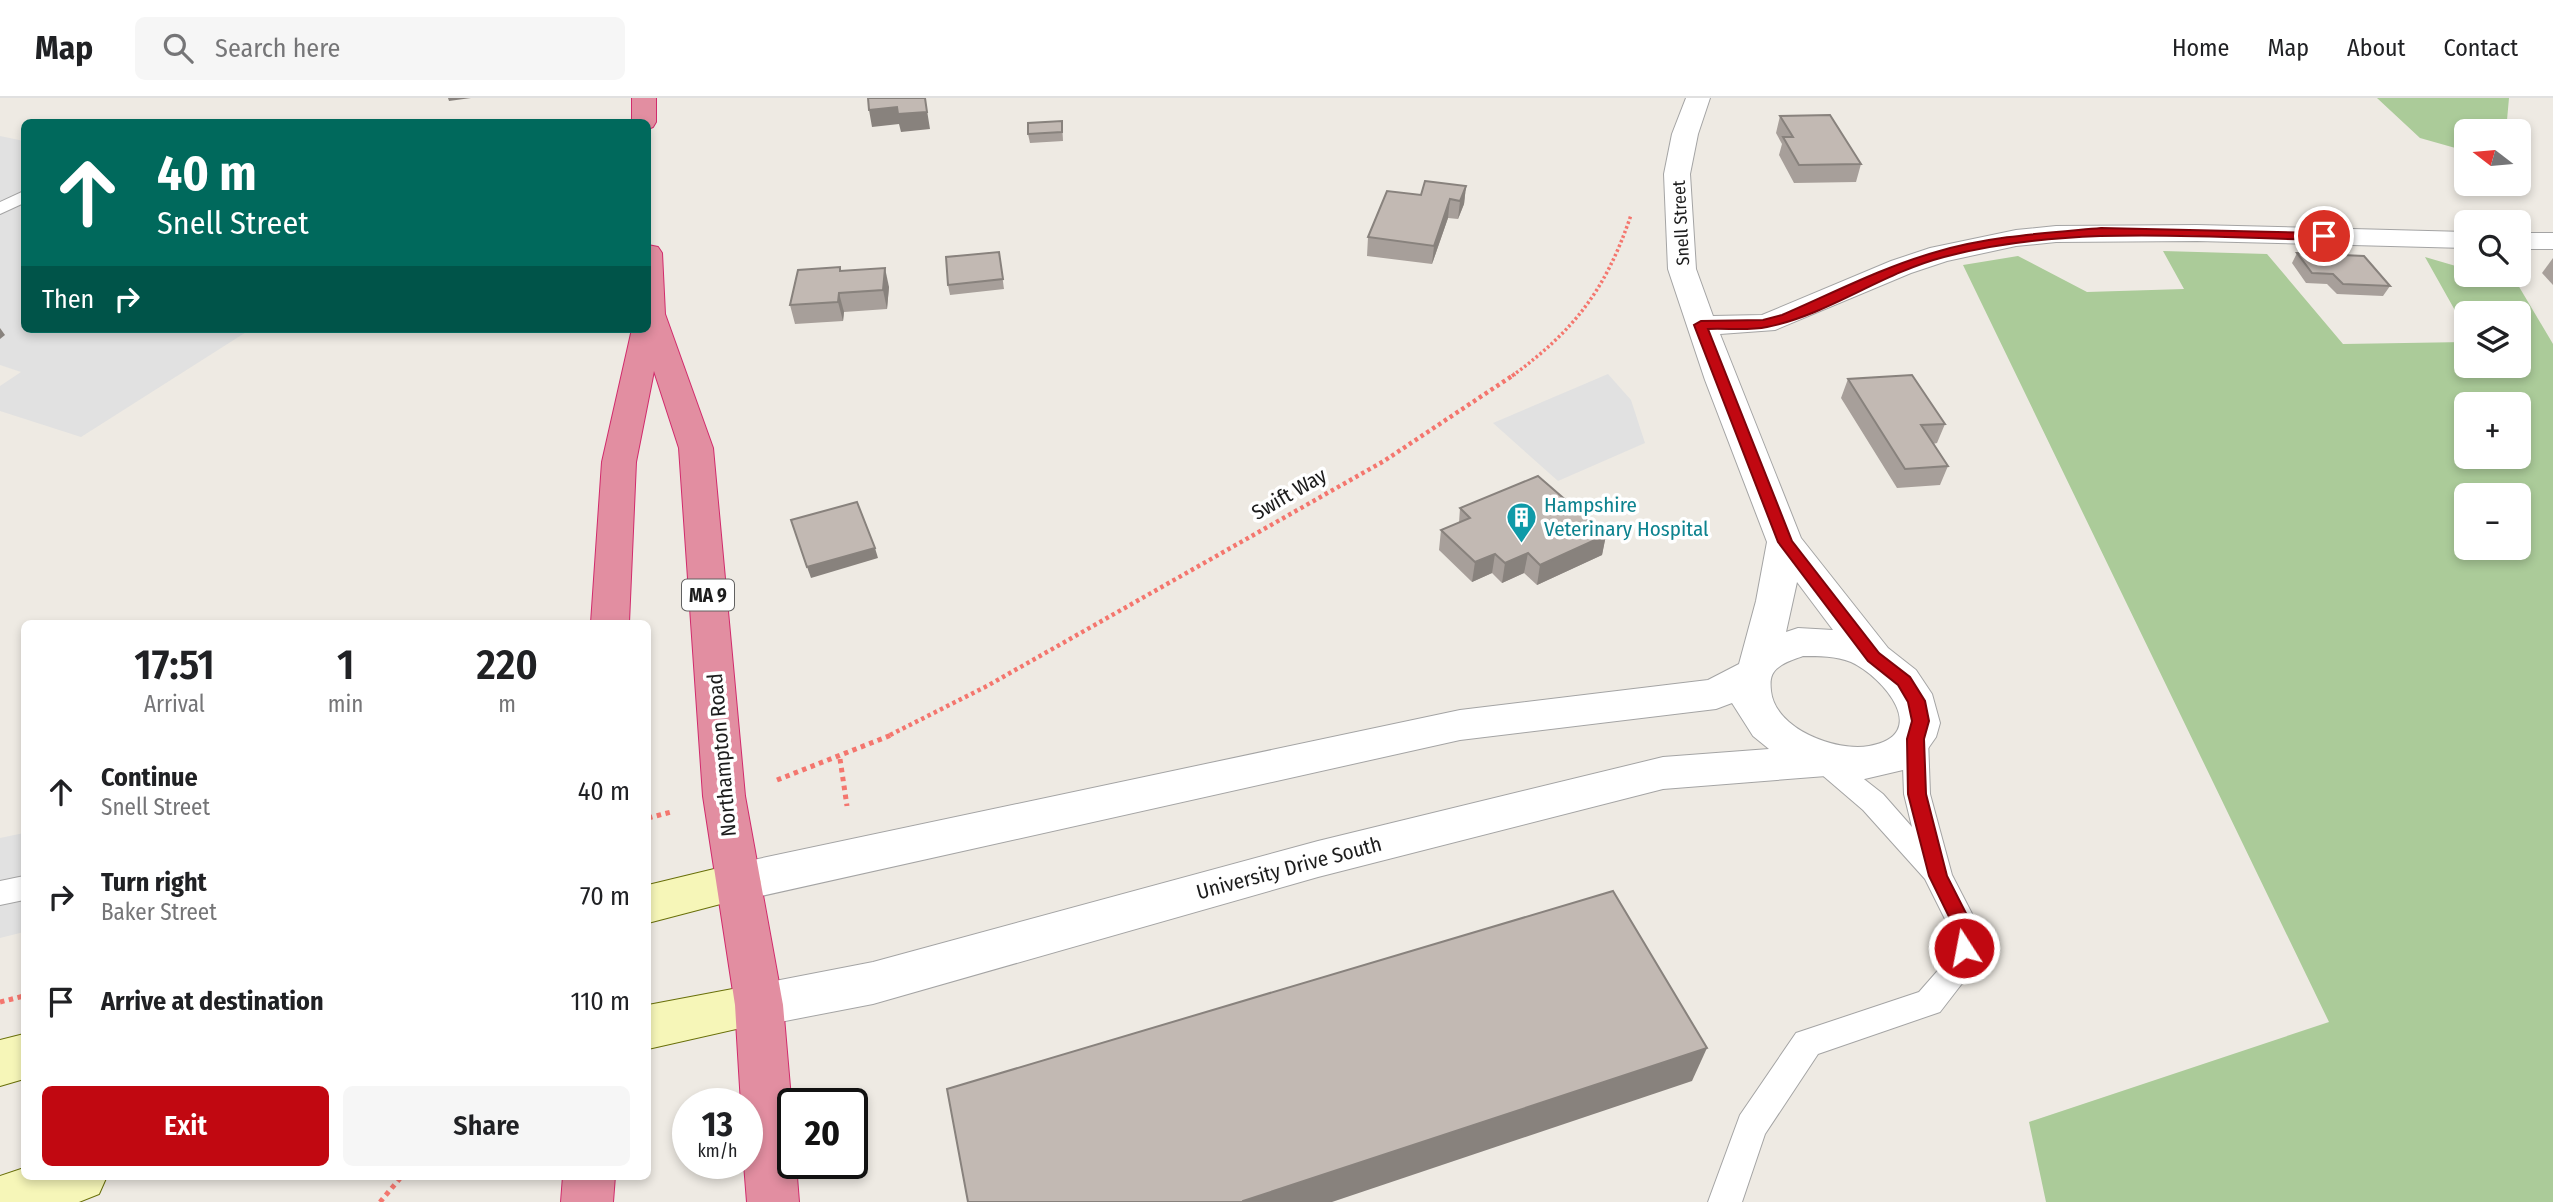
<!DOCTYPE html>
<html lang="en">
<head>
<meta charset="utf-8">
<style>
  :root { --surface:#fff; --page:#f6f6f6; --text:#202124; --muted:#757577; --line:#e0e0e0; --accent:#c10811 }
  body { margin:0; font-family:"Fira Sans Condensed",sans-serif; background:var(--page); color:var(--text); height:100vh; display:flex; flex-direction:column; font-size:26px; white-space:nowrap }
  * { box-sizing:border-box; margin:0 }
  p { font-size:23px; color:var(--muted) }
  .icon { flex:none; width:38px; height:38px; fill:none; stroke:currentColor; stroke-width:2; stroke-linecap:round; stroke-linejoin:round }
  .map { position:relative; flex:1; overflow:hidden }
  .drawer { position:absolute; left:21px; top:522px; width:630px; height:560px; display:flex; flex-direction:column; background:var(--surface); border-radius:10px; box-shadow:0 4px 10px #0003 }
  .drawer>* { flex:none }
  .guide { position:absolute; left:21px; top:21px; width:630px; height:214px; border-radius:10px; box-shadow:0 4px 10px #0003; background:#00695c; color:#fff; overflow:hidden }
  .needle { width:46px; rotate:286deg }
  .fabs { position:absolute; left:2454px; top:21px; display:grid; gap:14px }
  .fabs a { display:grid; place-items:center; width:77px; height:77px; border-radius:10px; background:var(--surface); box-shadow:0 4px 10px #0003; font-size:35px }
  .speed { position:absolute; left:672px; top:990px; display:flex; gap:14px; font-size:35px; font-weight:700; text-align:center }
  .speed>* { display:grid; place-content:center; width:91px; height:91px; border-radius:50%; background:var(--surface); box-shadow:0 4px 10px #0003; line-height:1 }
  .speed small { font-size:18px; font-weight:400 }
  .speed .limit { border:4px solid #111; border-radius:10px; background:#fff; color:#111 }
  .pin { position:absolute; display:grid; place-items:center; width:60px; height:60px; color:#fff; margin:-30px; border:4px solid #fff; border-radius:50%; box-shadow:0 2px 7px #0007 }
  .me { position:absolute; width:77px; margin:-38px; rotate:349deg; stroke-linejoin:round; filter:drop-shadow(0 0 5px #0008) }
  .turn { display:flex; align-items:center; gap:24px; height:147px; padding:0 21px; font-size:32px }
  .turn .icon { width:91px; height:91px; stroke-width:2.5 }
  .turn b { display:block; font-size:49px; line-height:60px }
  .then { display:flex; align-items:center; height:66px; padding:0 21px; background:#0003; gap:14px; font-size:26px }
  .eta { display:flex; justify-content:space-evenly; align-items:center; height:119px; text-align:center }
  .eta b { font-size:42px; font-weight:600; line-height:49px }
  .primary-button { display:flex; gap:14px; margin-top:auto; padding:14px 21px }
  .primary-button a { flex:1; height:80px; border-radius:10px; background:var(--accent); color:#fff; font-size:28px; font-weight:600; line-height:80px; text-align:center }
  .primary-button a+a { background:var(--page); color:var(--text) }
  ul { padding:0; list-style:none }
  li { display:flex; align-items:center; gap:21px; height:105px; padding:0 21px }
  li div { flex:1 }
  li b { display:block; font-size:26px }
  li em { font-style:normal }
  header { display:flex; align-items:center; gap:42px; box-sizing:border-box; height:98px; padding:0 35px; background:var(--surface); border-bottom:2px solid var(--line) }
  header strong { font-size:33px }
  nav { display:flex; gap:38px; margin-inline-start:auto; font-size:24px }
  .search { width:490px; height:63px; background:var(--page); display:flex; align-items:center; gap:18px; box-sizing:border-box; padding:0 24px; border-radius:10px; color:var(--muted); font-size:26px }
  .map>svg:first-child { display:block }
  .forest { fill:#abcb99; fill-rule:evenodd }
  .parking { fill:#e1e1e1 }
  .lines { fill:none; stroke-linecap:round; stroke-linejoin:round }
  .lane-casing { stroke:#a4a4a4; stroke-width:2 }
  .street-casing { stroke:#a4a4a4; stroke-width:2 }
  .secondary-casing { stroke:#686f09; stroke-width:2 }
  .highway-casing { stroke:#d12b6c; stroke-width:2 }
  .path-far2 { stroke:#f4766e; stroke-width:3.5; stroke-dasharray:2.5 2.5; stroke-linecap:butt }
  .path-far1 { stroke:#f4766e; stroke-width:4.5; stroke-dasharray:3.5 3.5; stroke-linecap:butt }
  .path { stroke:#f4766e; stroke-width:5; stroke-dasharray:4.5 4.5; stroke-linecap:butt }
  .lane { fill:#fff; fill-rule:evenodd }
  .street { fill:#fff; fill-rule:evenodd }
  .secondary { fill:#f6f6b8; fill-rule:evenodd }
  .highway { fill:#e28ea1; fill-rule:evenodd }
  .wall { fill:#a79f9a }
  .shaded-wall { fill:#88827d }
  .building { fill:#c2b9b3; stroke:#88827d; stroke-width:2 }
  .route { fill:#c10811; stroke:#7d050b; stroke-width:2 }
  .labels { text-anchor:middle; stroke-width:7; stroke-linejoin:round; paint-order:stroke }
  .far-street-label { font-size:18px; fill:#1d1d1d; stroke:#fff }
  .shield { fill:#fff; stroke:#616161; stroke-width:2 }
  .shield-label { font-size:19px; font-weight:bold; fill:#1d1d1d }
  .street-label { font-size:21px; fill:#1d1d1d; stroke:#fff }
  .culture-label { font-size:21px; fill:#0d838f; stroke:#fff; text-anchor:start }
</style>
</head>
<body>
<header>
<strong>Map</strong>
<div class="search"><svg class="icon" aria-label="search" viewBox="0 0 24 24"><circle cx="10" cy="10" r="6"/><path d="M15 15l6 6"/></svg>Search here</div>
<nav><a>Home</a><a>Map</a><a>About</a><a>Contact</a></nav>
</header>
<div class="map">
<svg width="2553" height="1104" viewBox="0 0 2553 1104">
  <rect width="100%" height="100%" fill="#eeeae3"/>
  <g class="forest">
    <polygon points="2377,0 2509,0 2506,33 2466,33 2466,53 2420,40"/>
    <path d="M2163,153L2267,156L2343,246L2466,244V268H2518V215H2466V232L2425,159L2466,171V177H2484L2518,187L2553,246V1104H2046L2029,1024L2329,924L1963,167L2018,158L2087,194L2184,191ZM2466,306H2518V359H2466ZM2466,397H2518V450H2466Z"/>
  </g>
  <g class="parking">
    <polygon points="0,38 24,43 24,231 251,231 81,339 0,313 0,288 21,274 0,267"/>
    <polygon points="1608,276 1631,302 1645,345 1558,383 1493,325"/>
    <polygon points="24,735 24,834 0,840 0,740"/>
  </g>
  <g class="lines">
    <defs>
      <g id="lane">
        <polygon points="24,93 24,105 0,116 0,104"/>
        <polygon points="1915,631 1924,634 1928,641 1930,696 1952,777 1981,833 1977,866 1940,914 1818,956 1765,1036 1742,1104 1708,1104 1740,1017 1796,935 1919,894 1948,861 1951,833 1925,781 1863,712 1814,670 1810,663 1814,656 1823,653 1832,656 1883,696 1912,729 1904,696 1902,641 1906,634"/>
        <polygon points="24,778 24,802 0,807 0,783"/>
      </g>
      <g id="street">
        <path d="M1686,0H1710L1698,36L1690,76L1696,171L1713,218L1762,217L1891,163L1930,150L2016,132L2056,128L2197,127L2466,134V150L2197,143L2056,144L2016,148L1947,163L1911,175L1775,232L1720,236L1801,440L1888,550L1916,572L1932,596L1940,625L1936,639L1920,662L1903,672L1856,683L1826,678L1663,691L1318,779L873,906L759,928L742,922L735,907L742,892L759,886L873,864L1318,743L1663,659L1769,651L1753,638L1732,605L1716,611L1460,642L739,803L723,797L717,784L723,771L739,765L1460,612L1708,582L1739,566L1756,503L1767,444L1705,282L1668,171L1664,76L1672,36ZM1797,484L1833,532L1798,530L1786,534ZM1803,558C1819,558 1836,558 1851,564C1884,579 1932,637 1869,648C1836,654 1775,631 1771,593C1770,584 1770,575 1779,569C1785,564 1795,561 1803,558Z"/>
        <rect x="2518" y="135" width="35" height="16"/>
      </g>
      <g id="secondary">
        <polygon points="739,765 755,771 761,784 755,797 648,825 648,787"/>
        <polygon points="759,886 776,892 783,907 776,922 648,951 648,907"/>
        <polygon points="24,936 24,981 0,988 0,942"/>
        <polygon points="24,1070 24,1078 107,1078 99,1096 79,1104 0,1104 0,1078"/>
      </g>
      <g id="highway">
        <polygon points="632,0 656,0 656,24 653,29 648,31 648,24 632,24"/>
        <polygon points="648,147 658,149 662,155 665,216 713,350 745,698 783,907 793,1024 793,1066 796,1066 799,1104 747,1104 744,1066 747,1066 747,1006 741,1006 735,907 703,698 679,350 654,273 636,364 629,525 591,525 602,364 632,231 648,231"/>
        <polygon points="563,1078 615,1078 613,1104 561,1104"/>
      </g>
    </defs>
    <use href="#lane" class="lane-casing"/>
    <use href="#street" class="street-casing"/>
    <use href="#secondary" class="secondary-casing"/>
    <use href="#highway" class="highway-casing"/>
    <path class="path-far2" d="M1512,278C1575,232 1606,191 1631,117"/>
    <polyline class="path-far1" points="890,637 987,588 1384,363 1515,276"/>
    <g class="path">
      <polyline points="840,661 847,708"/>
      <polyline points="777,682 894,636"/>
      <polyline points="648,720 671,714"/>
      <polyline points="0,904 24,898"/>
      <polyline points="380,1104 402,1078"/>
    </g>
    <use href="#lane" class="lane"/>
    <use href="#street" class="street"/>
    <use href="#secondary" class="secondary"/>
    <use href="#highway" class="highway"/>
  </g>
  <g class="wall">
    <polygon points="1780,18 1861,66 1856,84 1794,85 1779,57 1782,46 1776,35"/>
    <polygon points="1062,23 1063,43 1030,45 1028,36"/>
    <polygon points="1466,88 1464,106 1458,121 1448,120 1432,166 1367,158 1368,139 1421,97"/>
    <polygon points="999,154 1004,191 950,197 948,187"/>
    <polygon points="2297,155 2390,188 2383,198 2337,196 2327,186 2306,185 2292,165"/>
    <polygon points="2553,160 2553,187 2542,175"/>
    <polygon points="840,169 841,173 889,189 887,211 844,214 843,223 795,226 790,207"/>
    <polygon points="1848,281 1945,326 1937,345 1933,346 1948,368 1940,387 1897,390 1841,300"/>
    <polygon points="1460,410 1606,437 1602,457 1537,487 1524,475 1502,485 1492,475 1472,484 1439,452 1441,432 1459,425"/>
  </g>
  <g class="shaded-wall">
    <polygon points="448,0 471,0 449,3"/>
    <polygon points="925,0 930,31 901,34 899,26 872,29 869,12 897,9"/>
    <polygon points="1466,88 1464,106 1458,121 1460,103"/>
    <polygon points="1450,101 1448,120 1432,166 1434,148"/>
    <polygon points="885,170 889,189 887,211 883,192"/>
    <polygon points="839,195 844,214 843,223 838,204"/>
    <polygon points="0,230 5,237 0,241"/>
    <polygon points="1606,437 1602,457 1537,487 1540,467"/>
    <polygon points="875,450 878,460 811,480 807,469"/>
    <polygon points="1528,455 1524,475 1502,485 1505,465"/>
    <polygon points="1495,456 1492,475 1472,484 1475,464"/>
    <polygon points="1707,950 1692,983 1332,1104 1243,1104 1243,1103"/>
  </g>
  <g class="building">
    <polygon points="868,0 925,0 927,14 898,16 897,9 869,12"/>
    <polygon points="1830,17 1861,66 1799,67 1783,39 1793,39 1780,18"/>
    <polygon points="1062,23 1062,34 1028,36 1028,25"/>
    <polygon points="1425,83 1466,88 1460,103 1450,101 1434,148 1368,139 1387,93 1421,97"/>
    <polygon points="999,154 1003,181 948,187 946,159"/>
    <polygon points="2297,155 2364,158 2390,188 2343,186 2333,176 2312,175"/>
    <polygon points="840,169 840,173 885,170 883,192 839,195 838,204 790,207 798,172"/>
    <polygon points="1912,277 1945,326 1921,327 1948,368 1905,371 1848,281"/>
    <polygon points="1538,378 1606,437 1540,467 1528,455 1505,465 1495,456 1475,464 1441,432 1470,420 1460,410"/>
    <polygon points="857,404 875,450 807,469 791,422"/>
    <polygon points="1613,793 1707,950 1243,1103 1243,1104 968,1104 947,991"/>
  </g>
  <path class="route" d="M2101,130L2324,135L2329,138L2324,142C2197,139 2067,127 1944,159C1882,175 1828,217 1767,229C1748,233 1727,230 1708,231L1792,443L1879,555L1910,579L1925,603L1929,623L1924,641L1926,696L1947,778L1975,833L1971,856H1957L1954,850L1956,833L1929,778L1908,696L1907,641L1912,623L1908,604L1898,587L1868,563L1778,444L1694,227L1701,223L1763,222L1782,217C1833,195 1883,169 1936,154C1990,138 2046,135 2101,130Z"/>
  <defs>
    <symbol id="building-pin" viewBox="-11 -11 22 30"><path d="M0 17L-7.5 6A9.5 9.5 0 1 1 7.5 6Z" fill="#0f9aa8" stroke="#fff"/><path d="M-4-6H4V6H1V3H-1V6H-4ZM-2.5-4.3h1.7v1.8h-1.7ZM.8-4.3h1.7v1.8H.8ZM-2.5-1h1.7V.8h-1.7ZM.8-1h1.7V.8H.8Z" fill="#fff"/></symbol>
  </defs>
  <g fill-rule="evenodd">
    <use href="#building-pin" x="1504" y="402" width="35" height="47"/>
  </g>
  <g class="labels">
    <g class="far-street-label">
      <text transform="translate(1681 125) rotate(-93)" y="6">Snell Street</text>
    </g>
    <rect class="shield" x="682" y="481.5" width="52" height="31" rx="5"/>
    <g class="shield-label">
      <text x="708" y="504">MA 9</text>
    </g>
    <g class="street-label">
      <text transform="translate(1289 396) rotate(-30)" y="7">Swift Way</text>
      <text transform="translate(722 657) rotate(-95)" y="7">Northampton Road</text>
      <text transform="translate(1289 770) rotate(-15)" y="7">University Drive South</text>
    </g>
    <g class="culture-label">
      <text x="1544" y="414">Hampshire<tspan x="1544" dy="24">Veterinary Hospital</tspan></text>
    </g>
  </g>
</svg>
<div class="fabs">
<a><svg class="needle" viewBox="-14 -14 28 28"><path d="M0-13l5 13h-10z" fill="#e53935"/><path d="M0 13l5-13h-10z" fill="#757577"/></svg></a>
<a><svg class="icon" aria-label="search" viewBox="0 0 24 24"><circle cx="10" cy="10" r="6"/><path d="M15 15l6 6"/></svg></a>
<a><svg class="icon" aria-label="layers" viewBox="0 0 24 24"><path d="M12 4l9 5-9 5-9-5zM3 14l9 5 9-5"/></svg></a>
<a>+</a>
<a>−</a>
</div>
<div class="speed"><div>13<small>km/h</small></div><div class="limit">20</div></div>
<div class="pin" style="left:2324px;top:138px;background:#d93025"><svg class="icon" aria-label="arrive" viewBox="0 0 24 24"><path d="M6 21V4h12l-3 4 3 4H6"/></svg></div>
<svg class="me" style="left:1964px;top:850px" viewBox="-20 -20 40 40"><circle r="17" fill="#c10811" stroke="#fff" stroke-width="3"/><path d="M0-11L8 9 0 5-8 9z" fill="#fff"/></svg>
<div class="guide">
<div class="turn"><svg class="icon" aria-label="ahead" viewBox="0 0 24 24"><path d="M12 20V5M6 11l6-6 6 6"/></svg><div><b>40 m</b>Snell Street</div></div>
<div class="then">Then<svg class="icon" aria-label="right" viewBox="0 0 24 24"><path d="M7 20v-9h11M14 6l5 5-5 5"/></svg></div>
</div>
<section class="drawer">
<div class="eta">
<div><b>17:51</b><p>Arrival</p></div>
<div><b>1</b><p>min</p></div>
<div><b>220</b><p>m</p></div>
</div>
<ul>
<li><svg class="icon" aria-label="ahead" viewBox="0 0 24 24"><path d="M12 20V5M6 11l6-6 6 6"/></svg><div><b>Continue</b><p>Snell Street</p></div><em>40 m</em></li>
<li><svg class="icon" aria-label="right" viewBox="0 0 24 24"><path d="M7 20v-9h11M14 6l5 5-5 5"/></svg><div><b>Turn right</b><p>Baker Street</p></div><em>70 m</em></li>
<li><svg class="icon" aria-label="arrive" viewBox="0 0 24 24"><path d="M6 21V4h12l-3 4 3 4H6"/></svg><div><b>Arrive at destination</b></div><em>110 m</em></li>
</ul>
<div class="primary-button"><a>Exit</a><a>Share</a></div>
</section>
</div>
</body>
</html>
